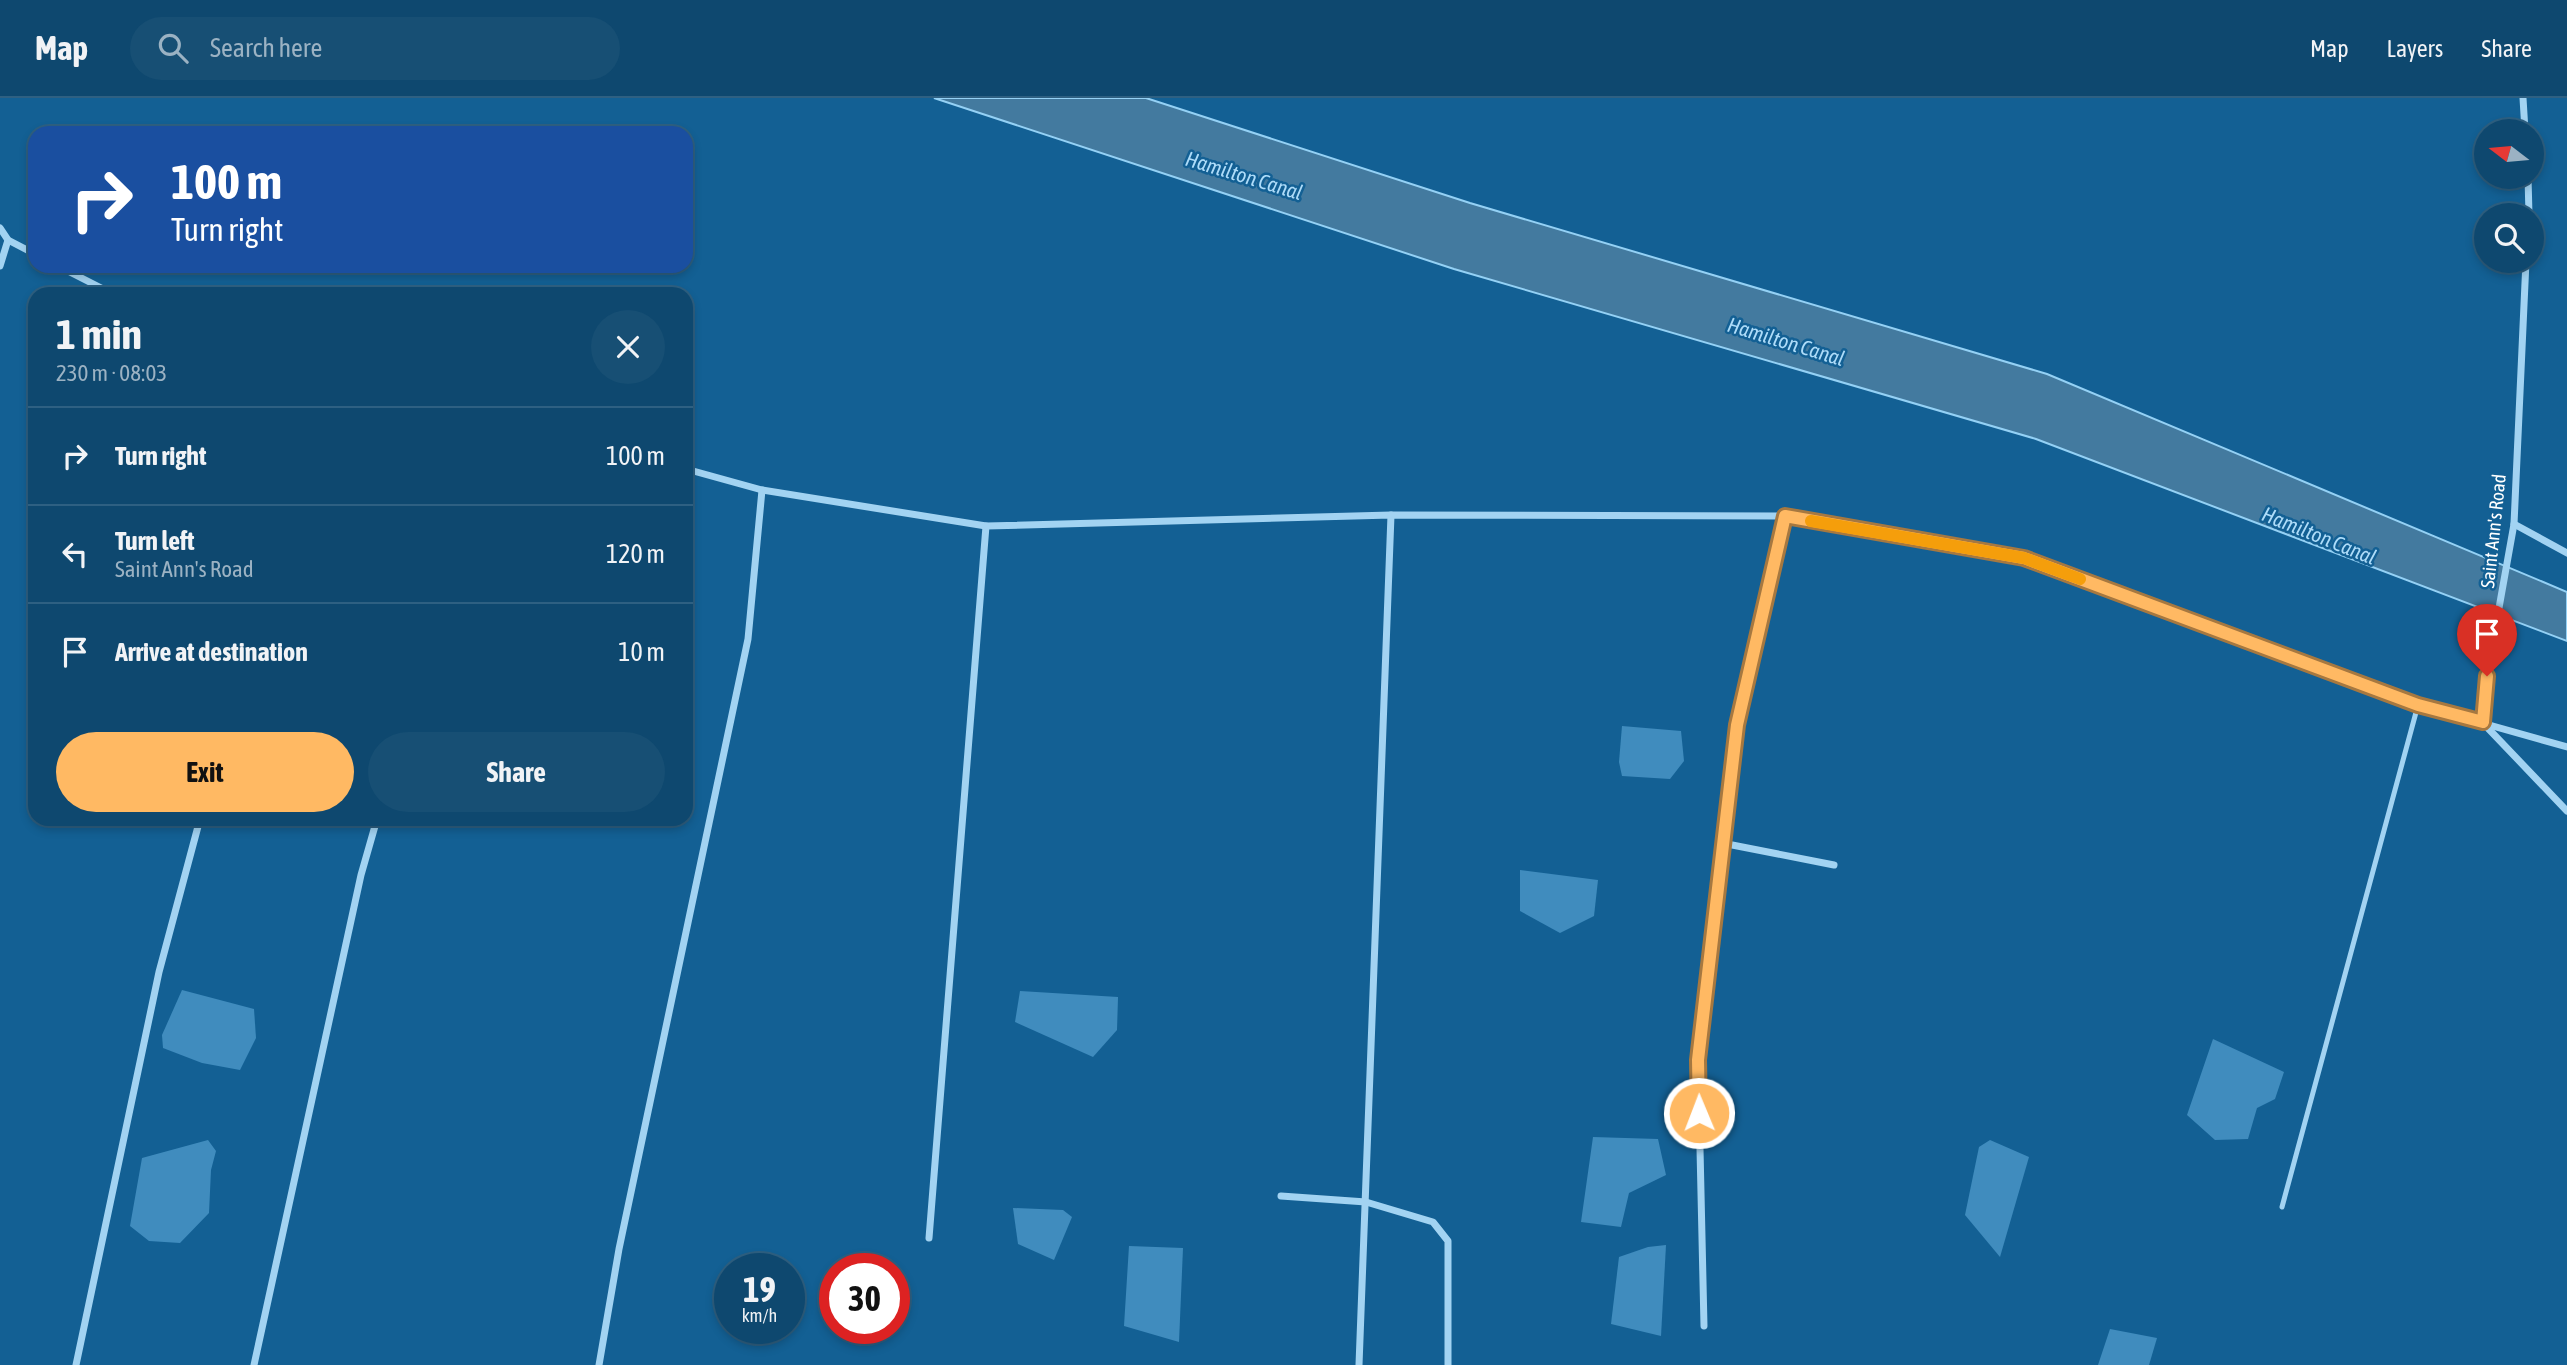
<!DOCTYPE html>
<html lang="en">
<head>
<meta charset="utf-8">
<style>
  :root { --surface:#0e486f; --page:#174f74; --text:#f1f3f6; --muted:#9bb2c3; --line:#2e6082; --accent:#ffb963 }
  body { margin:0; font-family:"Asap Condensed",sans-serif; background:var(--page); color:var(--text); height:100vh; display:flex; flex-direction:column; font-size:26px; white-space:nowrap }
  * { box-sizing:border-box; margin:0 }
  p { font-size:23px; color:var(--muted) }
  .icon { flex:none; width:38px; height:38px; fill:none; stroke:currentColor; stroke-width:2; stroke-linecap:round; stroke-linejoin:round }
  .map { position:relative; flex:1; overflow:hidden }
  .details { position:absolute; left:28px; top:189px; width:665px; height:539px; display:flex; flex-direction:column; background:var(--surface); border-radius:21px; box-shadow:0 4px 10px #0003,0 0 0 2px var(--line) }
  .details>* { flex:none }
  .hud { position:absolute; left:28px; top:28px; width:665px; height:147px; border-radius:21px; box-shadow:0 4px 10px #0003,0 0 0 2px var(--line); background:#1a4fa0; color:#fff; overflow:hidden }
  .needle { width:46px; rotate:286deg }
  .controls { position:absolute; left:2474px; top:21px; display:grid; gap:14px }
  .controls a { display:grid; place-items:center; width:70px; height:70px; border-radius:50%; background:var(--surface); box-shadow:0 4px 10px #0003,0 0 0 2px var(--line); font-size:35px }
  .speed { position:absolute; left:714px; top:1155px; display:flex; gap:14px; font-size:35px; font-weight:700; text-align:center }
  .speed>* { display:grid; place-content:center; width:91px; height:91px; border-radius:50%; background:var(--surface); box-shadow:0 4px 10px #0003,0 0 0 2px var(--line); line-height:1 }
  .speed small { font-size:18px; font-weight:400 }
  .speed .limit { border:10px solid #d22; background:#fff; color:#111 }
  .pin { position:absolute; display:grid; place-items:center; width:60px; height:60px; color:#fff; margin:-72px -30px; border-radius:50% 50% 50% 0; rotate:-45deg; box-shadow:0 0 7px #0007 }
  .pin .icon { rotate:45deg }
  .me { position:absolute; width:77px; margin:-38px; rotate:359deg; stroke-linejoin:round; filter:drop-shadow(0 0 5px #0008) }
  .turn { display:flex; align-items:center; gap:24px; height:147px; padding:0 28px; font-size:32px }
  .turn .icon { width:91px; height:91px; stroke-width:2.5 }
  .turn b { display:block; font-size:49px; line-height:60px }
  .round { display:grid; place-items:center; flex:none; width:74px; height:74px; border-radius:37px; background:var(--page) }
  .headline { display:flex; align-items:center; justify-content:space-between; height:119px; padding:0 28px }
  h1 { font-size:42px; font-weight:700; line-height:52px }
  .primary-button { display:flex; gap:14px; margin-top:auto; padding:14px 28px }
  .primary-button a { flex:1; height:80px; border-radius:42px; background:var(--accent); color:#111; font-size:28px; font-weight:700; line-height:80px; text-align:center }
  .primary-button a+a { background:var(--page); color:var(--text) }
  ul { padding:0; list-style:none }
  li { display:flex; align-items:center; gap:21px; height:98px; padding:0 28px; border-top:2px solid var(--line) }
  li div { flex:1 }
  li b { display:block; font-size:26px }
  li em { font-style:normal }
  header { display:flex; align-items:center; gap:42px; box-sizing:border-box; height:98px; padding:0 35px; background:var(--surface); border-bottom:2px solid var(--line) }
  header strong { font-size:33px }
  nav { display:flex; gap:38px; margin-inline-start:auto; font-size:24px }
  .search { width:490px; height:63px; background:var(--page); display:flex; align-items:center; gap:18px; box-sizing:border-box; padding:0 24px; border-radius:38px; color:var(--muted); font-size:26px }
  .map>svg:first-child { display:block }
  .water { fill:#437a9f; stroke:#94d1f5; stroke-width:2 }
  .building { fill:#408cbe }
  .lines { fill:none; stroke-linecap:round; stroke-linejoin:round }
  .lane { stroke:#a2d3f2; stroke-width:5 }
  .street { stroke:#a2d3f2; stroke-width:7 }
  .route-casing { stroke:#a67840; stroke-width:18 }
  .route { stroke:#ffb963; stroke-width:12 }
  .slow { stroke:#f59e0b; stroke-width:12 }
  .labels { text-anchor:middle; stroke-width:5; stroke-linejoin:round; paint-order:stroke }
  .street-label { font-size:19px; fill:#fff; stroke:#136094 }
  .water-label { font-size:21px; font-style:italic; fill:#aedcf9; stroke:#136094 }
</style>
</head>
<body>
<header>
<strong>Map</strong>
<div class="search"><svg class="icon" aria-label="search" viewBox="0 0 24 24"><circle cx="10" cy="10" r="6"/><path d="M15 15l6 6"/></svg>Search here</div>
<nav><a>Map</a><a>Layers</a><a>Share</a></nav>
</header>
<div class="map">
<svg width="2567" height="1267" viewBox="0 0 2567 1267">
  <rect width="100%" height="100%" fill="#136094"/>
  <polygon class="water" points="934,0 1146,0 1470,105 2047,276 2567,494 2567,543 2036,341 1454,171"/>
  <g class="building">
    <polygon points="1622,628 1681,633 1684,663 1670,681 1622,678 1619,664"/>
    <polygon points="1520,772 1598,782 1594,818 1560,835 1520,813"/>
    <polygon points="182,892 254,911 256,940 240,972 202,965 163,950 162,937"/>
    <polygon points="1020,893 1118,899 1117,932 1093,959 1015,924"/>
    <polygon points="2213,941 2284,974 2275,1001 2257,1010 2248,1041 2215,1042 2187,1017"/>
    <polygon points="1593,1039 1658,1041 1666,1077 1629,1095 1621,1129 1581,1124"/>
    <polygon points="208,1042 216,1053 211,1072 209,1115 180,1145 149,1143 130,1128 142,1060"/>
    <polygon points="1990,1042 2029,1059 2000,1159 1965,1117 1979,1049"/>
    <polygon points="1013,1110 1063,1112 1072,1119 1054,1162 1018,1146"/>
    <polygon points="1666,1147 1661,1238 1611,1226 1619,1159 1648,1149"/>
    <polygon points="1129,1148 1183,1150 1179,1244 1124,1228"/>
    <polygon points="2110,1231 2157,1240 2149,1267 2098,1267"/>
  </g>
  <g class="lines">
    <polyline class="lane" points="2282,1109 2418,607"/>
    <g class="street">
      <polyline points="2523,0 2525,33"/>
      <polyline points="2528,79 2529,117"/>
      <polyline points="0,130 8,142 35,156"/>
      <polyline points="2526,163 2514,426 2487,577 2482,624 2567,713"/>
      <polyline points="0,168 8,142"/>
      <polyline points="58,168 113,196"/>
      <polyline points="686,371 762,392 986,428 1391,417 1785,418 2024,460 2418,607 2567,649"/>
      <polyline points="2514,426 2567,455"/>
      <polyline points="1722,745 1834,767"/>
      <polyline points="1281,1098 1366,1104 1433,1124 1448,1143 1448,1267"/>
      <polyline points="929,1140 986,428"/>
      <polyline points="1704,1228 1698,962 1736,627 1785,418"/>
      <polyline points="76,1267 159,874 200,721"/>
      <polyline points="254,1267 361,777 377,721"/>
      <polyline points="599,1267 619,1151 748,541 762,392"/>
      <polyline points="1359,1267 1391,417"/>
    </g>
  </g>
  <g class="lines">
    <defs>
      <polyline id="route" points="1699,1015 1698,962 1737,627 1785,418 2024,460 2418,607 2483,624 2487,578"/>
    </defs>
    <use href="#route" class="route-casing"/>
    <use href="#route" class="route"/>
    <polyline class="slow" points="1811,423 2024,460 2080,481"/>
  </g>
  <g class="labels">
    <g class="street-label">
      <text transform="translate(2493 433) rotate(-84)" y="7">Saint Ann's Road</text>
    </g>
    <g class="water-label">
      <text transform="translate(1244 78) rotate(17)" y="7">Hamilton Canal</text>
      <text transform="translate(1786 244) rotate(17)" y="7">Hamilton Canal</text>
      <text transform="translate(2319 438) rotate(22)" y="7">Hamilton Canal</text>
    </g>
  </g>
</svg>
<div class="controls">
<a><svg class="needle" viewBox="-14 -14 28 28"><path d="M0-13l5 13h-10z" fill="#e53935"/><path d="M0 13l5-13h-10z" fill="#9bb2c3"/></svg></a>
<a><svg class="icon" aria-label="search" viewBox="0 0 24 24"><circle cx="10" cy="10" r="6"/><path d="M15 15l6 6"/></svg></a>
</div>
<div class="speed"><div>19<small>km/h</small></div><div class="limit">30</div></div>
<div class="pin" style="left:2487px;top:578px;background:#d93025"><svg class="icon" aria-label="arrive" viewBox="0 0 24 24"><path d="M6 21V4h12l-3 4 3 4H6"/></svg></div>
<svg class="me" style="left:1699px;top:1015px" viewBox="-20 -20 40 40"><circle r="17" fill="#ffb963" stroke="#fff" stroke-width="3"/><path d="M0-11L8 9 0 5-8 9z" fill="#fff"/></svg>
<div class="hud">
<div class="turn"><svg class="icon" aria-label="right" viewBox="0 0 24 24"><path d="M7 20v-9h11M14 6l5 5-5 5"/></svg><div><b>100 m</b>Turn right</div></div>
</div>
<section class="details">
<div class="headline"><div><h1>1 min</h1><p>230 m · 08:03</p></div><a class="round"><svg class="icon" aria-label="close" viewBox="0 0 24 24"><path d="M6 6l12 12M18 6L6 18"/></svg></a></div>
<ul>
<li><svg class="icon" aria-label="right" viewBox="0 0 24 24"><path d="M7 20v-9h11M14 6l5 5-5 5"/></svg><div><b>Turn right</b></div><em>100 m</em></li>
<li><svg class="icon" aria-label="left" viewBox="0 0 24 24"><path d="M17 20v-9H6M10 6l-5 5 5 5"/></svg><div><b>Turn left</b><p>Saint Ann's Road</p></div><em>120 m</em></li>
<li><svg class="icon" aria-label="arrive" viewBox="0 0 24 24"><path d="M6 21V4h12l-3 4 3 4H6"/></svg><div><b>Arrive at destination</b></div><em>10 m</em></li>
</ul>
<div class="primary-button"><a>Exit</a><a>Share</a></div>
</section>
</div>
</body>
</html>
